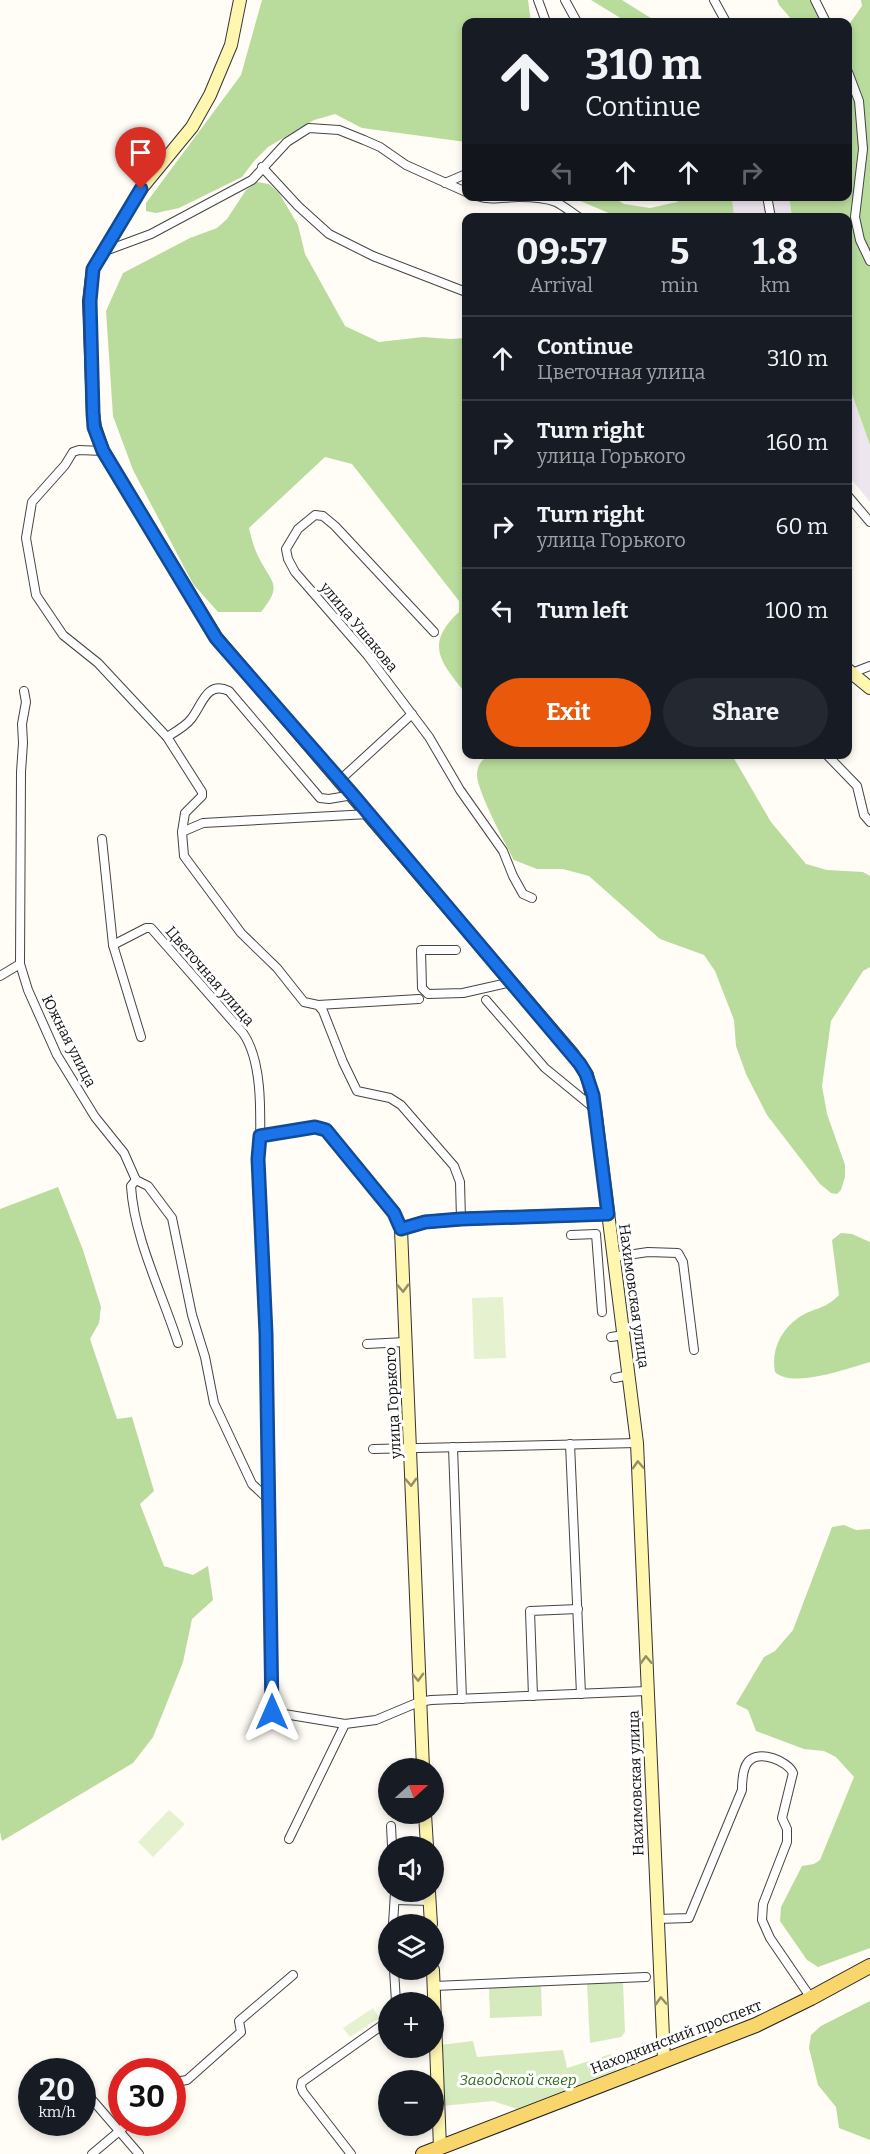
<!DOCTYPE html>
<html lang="en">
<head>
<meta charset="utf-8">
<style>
  :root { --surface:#171b24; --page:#242831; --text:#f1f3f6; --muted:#9ea1a6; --line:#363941; --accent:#ea580c }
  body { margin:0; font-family:Bitter,serif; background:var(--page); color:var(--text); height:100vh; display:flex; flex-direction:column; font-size:22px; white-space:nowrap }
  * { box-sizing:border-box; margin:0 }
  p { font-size:20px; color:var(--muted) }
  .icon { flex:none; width:33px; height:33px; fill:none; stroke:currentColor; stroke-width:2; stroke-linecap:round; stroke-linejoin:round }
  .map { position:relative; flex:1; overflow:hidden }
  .panel { position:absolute; left:462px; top:213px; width:390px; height:546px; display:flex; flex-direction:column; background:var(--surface); border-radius:12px; box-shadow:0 3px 9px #0003 }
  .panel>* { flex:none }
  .hud { position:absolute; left:462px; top:18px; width:390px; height:183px; border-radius:12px; box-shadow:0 3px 9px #0003; background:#171b24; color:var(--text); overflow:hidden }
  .needle { width:39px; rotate:69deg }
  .tools { position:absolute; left:378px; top:1758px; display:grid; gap:12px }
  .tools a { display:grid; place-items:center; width:66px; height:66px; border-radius:50%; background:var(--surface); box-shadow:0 3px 9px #0003; font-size:30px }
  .speed { position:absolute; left:18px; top:2058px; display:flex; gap:12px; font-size:30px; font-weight:700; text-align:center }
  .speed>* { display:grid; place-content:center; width:78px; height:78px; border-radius:50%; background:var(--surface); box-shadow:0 3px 9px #0003; line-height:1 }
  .speed small { font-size:15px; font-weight:400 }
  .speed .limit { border:9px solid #d22; background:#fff; color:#111 }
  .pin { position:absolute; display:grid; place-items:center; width:51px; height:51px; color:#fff; margin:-62px -26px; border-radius:50% 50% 50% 0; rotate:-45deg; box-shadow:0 0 6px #0007 }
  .pin .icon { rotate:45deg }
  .me { position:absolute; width:66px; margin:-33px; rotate:0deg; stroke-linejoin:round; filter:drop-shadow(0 0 4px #0008) }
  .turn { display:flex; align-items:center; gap:21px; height:126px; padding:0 24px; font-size:27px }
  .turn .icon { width:78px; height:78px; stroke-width:2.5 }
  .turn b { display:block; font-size:42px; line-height:51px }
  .lanes { display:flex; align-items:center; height:57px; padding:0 24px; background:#0003; justify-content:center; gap:30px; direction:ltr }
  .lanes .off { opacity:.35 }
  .eta { display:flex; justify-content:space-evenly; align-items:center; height:102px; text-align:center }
  .eta b { font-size:36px; font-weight:700; line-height:42px }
  .button { display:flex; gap:12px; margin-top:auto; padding:12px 24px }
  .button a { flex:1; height:69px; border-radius:36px; background:var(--accent); color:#fff; font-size:24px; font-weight:700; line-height:69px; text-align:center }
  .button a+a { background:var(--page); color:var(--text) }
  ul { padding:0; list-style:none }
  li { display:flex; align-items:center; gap:18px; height:84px; padding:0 24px; border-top:2px solid var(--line) }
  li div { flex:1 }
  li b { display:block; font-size:22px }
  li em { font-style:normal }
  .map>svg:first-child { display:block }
  .industrial { fill:#eee6ef }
  .green { fill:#d5ebbd }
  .forest { fill:#b9dc9c }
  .pitch { fill:#e6f2cf }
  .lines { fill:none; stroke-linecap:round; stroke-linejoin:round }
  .street-casing { stroke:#444; stroke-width:10 }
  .secondary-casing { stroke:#333; stroke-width:14 }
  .primary-casing { stroke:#222; stroke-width:16 }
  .street { stroke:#fff; stroke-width:8 }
  .secondary { stroke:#fff6b0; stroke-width:12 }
  .primary { stroke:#f9d66b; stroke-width:14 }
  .oneway { stroke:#948f68 }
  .route-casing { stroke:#114b97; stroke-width:15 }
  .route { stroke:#1a73e8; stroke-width:10 }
  .labels { text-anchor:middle; stroke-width:6; stroke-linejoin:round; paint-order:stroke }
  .street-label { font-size:15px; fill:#111; stroke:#fff }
  .park-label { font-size:15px; font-style:italic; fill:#2f6b1f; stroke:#fff }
</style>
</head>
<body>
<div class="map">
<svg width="870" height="2154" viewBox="0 0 870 2154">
  <rect width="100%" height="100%" fill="#fffdf5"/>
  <g class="industrial">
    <polygon points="732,197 789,197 792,217 734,217"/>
    <polygon points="848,383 870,445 870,502 848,475"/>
  </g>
  <g class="green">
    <polygon points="623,1982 625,2032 621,2037 590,2043 587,1984"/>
    <polygon points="541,1986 542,2016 490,2018 489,1988"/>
    <polygon points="473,2041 477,2057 563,2050 567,2068 611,2054 616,2070 517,2109 493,2101 442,2106 440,2045"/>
  </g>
  <g class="forest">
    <polygon points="262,0 528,0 531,22 466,22 466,142 362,128 335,114 314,120 268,147 254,161 242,177 179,208 156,213 146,211 146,203 241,75"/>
    <polygon points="591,0 622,0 657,22 627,22"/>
    <polygon points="777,0 816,0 832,22 794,22 779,5"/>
    <polygon points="861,0 870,0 870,445 848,383 848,218 792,217 789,197 848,196 848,26 862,6"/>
    <path d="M257,182L269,184L279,193L298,225L305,254L345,326L379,342L423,337L451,339L466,338V694C442,663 423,645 459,612V601L352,464L325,457L249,528C251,537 254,548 258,556C271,583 284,584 261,612H218L193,584L133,470L113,416L106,311L123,273L190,238L217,228L227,219L246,190Z"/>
    <polygon points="571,197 612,197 624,204 650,208 677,202 680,197 732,197 734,217 618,217"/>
    <path d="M489,755H732L771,822L806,864L827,870L863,872L870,876V967L863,971L831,1021L822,1086L827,1114L845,1165V1177L841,1190L837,1194L831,1193L820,1184L767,1115L746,1074L736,1046L734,1020L715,971L704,955L660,939L589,876L563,869H537L514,860C506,845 475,787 477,773C478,764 482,760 489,755Z"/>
    <polygon points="58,1187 83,1250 101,1307 99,1323 90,1339 117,1419 132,1417 154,1491 140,1504 164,1566 193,1575 208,1566 213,1600 192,1619 183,1662 164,1710 153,1737 133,1763 2,1841 0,1832 0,1209"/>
    <path d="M841,1233L852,1234L870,1242V1362C848,1368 793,1389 775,1372C771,1351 780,1331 798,1318C812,1308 825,1310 839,1295L832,1240Z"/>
    <polygon points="844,1525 856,1530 870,1529 870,1948 818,1967 807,1960 780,1921 781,1907 802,1866 814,1864 820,1860 854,1777 836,1757 824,1751 804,1749 756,1731 748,1710 736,1704 764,1657 775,1651 793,1630 832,1527"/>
    <polygon points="870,2001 870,2140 839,2128 836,2107 818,2085 809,2048 811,2035 821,2026"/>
  </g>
  <g class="pitch">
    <polygon points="503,1297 506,1358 474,1359 472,1298"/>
    <polygon points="169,1810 185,1824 153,1857 138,1842"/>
    <polygon points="373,2008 379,2018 350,2037 343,2028"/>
  </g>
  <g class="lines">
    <defs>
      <g id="street">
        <polyline points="538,0 546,22"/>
        <polyline points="565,0 577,22"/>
        <polyline points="714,0 726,22"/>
        <polyline points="815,0 826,22"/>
        <polyline points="848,72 859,101 863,149 855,217 860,240 870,261"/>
        <polyline points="262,167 298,206 329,234 373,256 466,292"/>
        <polyline points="445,183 466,174"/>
        <path d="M477,196C492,201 504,197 519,197C530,197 546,198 556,202C564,206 572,213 580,218"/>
        <polyline points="767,196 771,218"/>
        <polyline points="105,251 151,234 252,180 287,142 309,128 339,130 364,140 380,147 406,165 466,192"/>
        <polyline points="103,451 79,450 73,452 65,465 32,502 26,538 36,595 63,635 98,663 167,737 202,792 202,796 185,813 182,832 184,856 241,933 277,968 304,1002 318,1005 323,1011 343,1062 357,1091 390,1098 401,1105 454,1166 460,1182 461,1219"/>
        <polyline points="848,496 870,522"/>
        <polyline points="434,632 335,526 323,516 315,515 298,529 286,549 288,559 295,572 368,656 429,737 460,790 503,851 513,876 523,894 532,898"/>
        <polyline points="852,673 870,666"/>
        <polyline points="24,691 26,702 22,724 23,743 21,772 20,964 28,990 57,1055 95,1117 124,1153 136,1180"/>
        <path d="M167,737C175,732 186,726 191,719C202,706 206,680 229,691L320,798L329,799L353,795"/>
        <polyline points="826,754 857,786 864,815 870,822"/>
        <polyline points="340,780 412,714"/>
        <polyline points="182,832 203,823 369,814"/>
        <polyline points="102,839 113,945 141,1037"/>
        <path d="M113,945L146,928H151L243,1033C268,1069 258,1142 260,1185C268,1361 272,1536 272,1712L345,1724L376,1720L419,1702L431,1700L647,1691"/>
        <polyline points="456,950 421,950 422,988 428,994 463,993 512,982"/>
        <polyline points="0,976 20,964"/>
        <polyline points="486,1000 545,1068 595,1109"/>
        <polyline points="318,1005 419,999"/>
        <polyline points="260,1136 315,1127 326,1130 394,1213 401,1229"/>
        <polyline points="136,1180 148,1186 172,1218 192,1315 205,1357 214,1403 252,1484 269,1500"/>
        <path d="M136,1180L131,1186C134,1238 162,1293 178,1343"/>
        <polyline points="571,1235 596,1234 602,1312"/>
        <polyline points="614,1257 648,1252 678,1253 683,1262 694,1350"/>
        <polyline points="611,1337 624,1335"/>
        <polyline points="367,1344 405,1342"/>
        <polyline points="615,1378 629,1375"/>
        <polyline points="570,1444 581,1694"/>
        <polyline points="453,1447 462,1699"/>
        <polyline points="373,1449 637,1443"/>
        <polyline points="533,1696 530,1611 578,1609"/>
        <polyline points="391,1826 392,1846"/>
        <polyline points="289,1839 345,1724"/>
        <polyline points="395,1900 430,1901"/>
        <path d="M657,1919L689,1918L742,1790C742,1782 743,1768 748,1762C759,1749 788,1761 793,1773L782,1818L787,1829V1842L763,1904L762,1920L770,1938L811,1998"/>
        <polyline points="393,1924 395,1892"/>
        <polyline points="394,1970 396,2002"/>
        <polyline points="434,1986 646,1977"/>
        <polyline points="63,2064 69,2072"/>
        <polyline points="82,2088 139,2154"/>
        <polyline points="172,2088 181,2081 187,2080 241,2032 239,2021 293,1975"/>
        <polyline points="92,2154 130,2122"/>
        <polyline points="351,2154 303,2092 301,2087 302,2082 388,2021"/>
      </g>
      <g id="secondary">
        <polyline points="240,0 231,45 210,95 192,127 141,189 93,269 89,301 93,413 95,427 103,451 216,637 572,1053 587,1075 595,1109 637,1443 664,2060"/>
        <polyline points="848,670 870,688"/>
        <polyline points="423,1768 401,1229 425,1222 461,1219 608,1214"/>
        <polyline points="425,1814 427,1846"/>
        <polyline points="429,1892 431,1924"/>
        <polyline points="433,1970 440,2147"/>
      </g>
      <polyline id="primary" points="423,2154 756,2025 811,1998 870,1966"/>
    </defs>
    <use href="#street" class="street-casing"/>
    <use href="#secondary" class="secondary-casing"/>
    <use href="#primary" class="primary-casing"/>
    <use href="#street" class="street"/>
    <use href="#secondary" class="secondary"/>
    <use href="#primary" class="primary"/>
  </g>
  <defs><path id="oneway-chevron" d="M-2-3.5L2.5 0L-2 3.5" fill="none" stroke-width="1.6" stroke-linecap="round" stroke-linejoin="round" transform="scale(1.5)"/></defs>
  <g class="oneway">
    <use href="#oneway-chevron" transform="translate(403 1288) rotate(88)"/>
    <use href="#oneway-chevron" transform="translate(638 1465) rotate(-93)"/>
    <use href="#oneway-chevron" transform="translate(411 1482) rotate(88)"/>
    <use href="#oneway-chevron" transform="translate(646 1660) rotate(-92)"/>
    <use href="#oneway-chevron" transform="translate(418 1677) rotate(88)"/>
    <use href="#oneway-chevron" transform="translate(661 2001) rotate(-93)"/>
  </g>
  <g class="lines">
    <defs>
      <polyline id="route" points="141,189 93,269 90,301 93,413 94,427 103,451 216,638 353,795 580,1064 586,1074 593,1095 608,1214 461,1219 425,1222 401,1229 394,1213 326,1130 315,1127 260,1136 258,1159 266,1334 272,1712"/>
    </defs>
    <use href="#route" class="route-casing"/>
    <use href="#route" class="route"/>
  </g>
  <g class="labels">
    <g class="street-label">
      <text transform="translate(359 627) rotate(50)" y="5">улица Ушакова</text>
      <text transform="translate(210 976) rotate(49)" y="5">Цветочная улица</text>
      <text transform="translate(69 1041) rotate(63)" y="5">Южная улица</text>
      <text transform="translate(634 1296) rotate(82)" y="5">Нахимовская улица</text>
      <text transform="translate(393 1403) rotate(-93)" y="5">улица Горького</text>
      <text transform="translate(636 1783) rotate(-92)" y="5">Нахимовская улица</text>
      <text transform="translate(676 2037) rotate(-21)" y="5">Находкинский проспект</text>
    </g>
    <g class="park-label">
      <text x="518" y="2085">Заводской сквер</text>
    </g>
  </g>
</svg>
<div class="tools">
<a><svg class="needle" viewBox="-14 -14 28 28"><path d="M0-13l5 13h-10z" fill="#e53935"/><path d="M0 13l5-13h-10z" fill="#9ea1a6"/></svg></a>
<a><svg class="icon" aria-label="sound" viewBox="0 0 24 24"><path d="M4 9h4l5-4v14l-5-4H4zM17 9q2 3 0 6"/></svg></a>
<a><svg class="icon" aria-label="layers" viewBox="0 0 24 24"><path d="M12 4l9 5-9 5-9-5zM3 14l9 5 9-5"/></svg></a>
<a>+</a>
<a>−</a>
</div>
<div class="speed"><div>20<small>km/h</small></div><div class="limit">30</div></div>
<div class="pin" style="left:141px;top:189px;background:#d93025"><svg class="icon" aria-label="arrive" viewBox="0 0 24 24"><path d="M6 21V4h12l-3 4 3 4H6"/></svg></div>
<svg class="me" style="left:272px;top:1712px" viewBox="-20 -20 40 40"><path d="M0-17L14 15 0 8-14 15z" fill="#1a73e8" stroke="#fff" stroke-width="4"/></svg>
<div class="hud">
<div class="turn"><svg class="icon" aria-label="ahead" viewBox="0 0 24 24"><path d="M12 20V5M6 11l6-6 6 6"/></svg><div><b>310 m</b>Continue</div></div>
<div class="lanes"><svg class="icon off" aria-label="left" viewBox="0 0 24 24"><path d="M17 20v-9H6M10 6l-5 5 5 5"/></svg><svg class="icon" aria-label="ahead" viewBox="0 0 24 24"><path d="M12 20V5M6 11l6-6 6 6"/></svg><svg class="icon" aria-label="ahead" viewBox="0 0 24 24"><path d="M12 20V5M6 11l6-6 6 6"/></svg><svg class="icon off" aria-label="right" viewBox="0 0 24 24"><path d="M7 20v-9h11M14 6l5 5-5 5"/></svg></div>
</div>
<section class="panel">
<div class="eta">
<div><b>09:57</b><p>Arrival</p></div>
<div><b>5</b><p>min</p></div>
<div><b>1.8</b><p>km</p></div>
</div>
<ul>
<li><svg class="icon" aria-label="ahead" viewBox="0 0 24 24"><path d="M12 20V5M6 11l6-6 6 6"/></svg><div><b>Continue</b><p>Цветочная улица</p></div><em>310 m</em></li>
<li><svg class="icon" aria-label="right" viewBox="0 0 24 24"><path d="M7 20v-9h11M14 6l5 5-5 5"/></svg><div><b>Turn right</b><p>улица Горького</p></div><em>160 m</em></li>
<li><svg class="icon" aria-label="right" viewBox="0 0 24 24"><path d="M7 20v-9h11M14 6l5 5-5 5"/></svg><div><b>Turn right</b><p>улица Горького</p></div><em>60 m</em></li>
<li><svg class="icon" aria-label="left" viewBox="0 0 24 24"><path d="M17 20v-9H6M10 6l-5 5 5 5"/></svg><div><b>Turn left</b></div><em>100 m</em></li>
</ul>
<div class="button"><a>Exit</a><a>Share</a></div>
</section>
</div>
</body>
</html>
